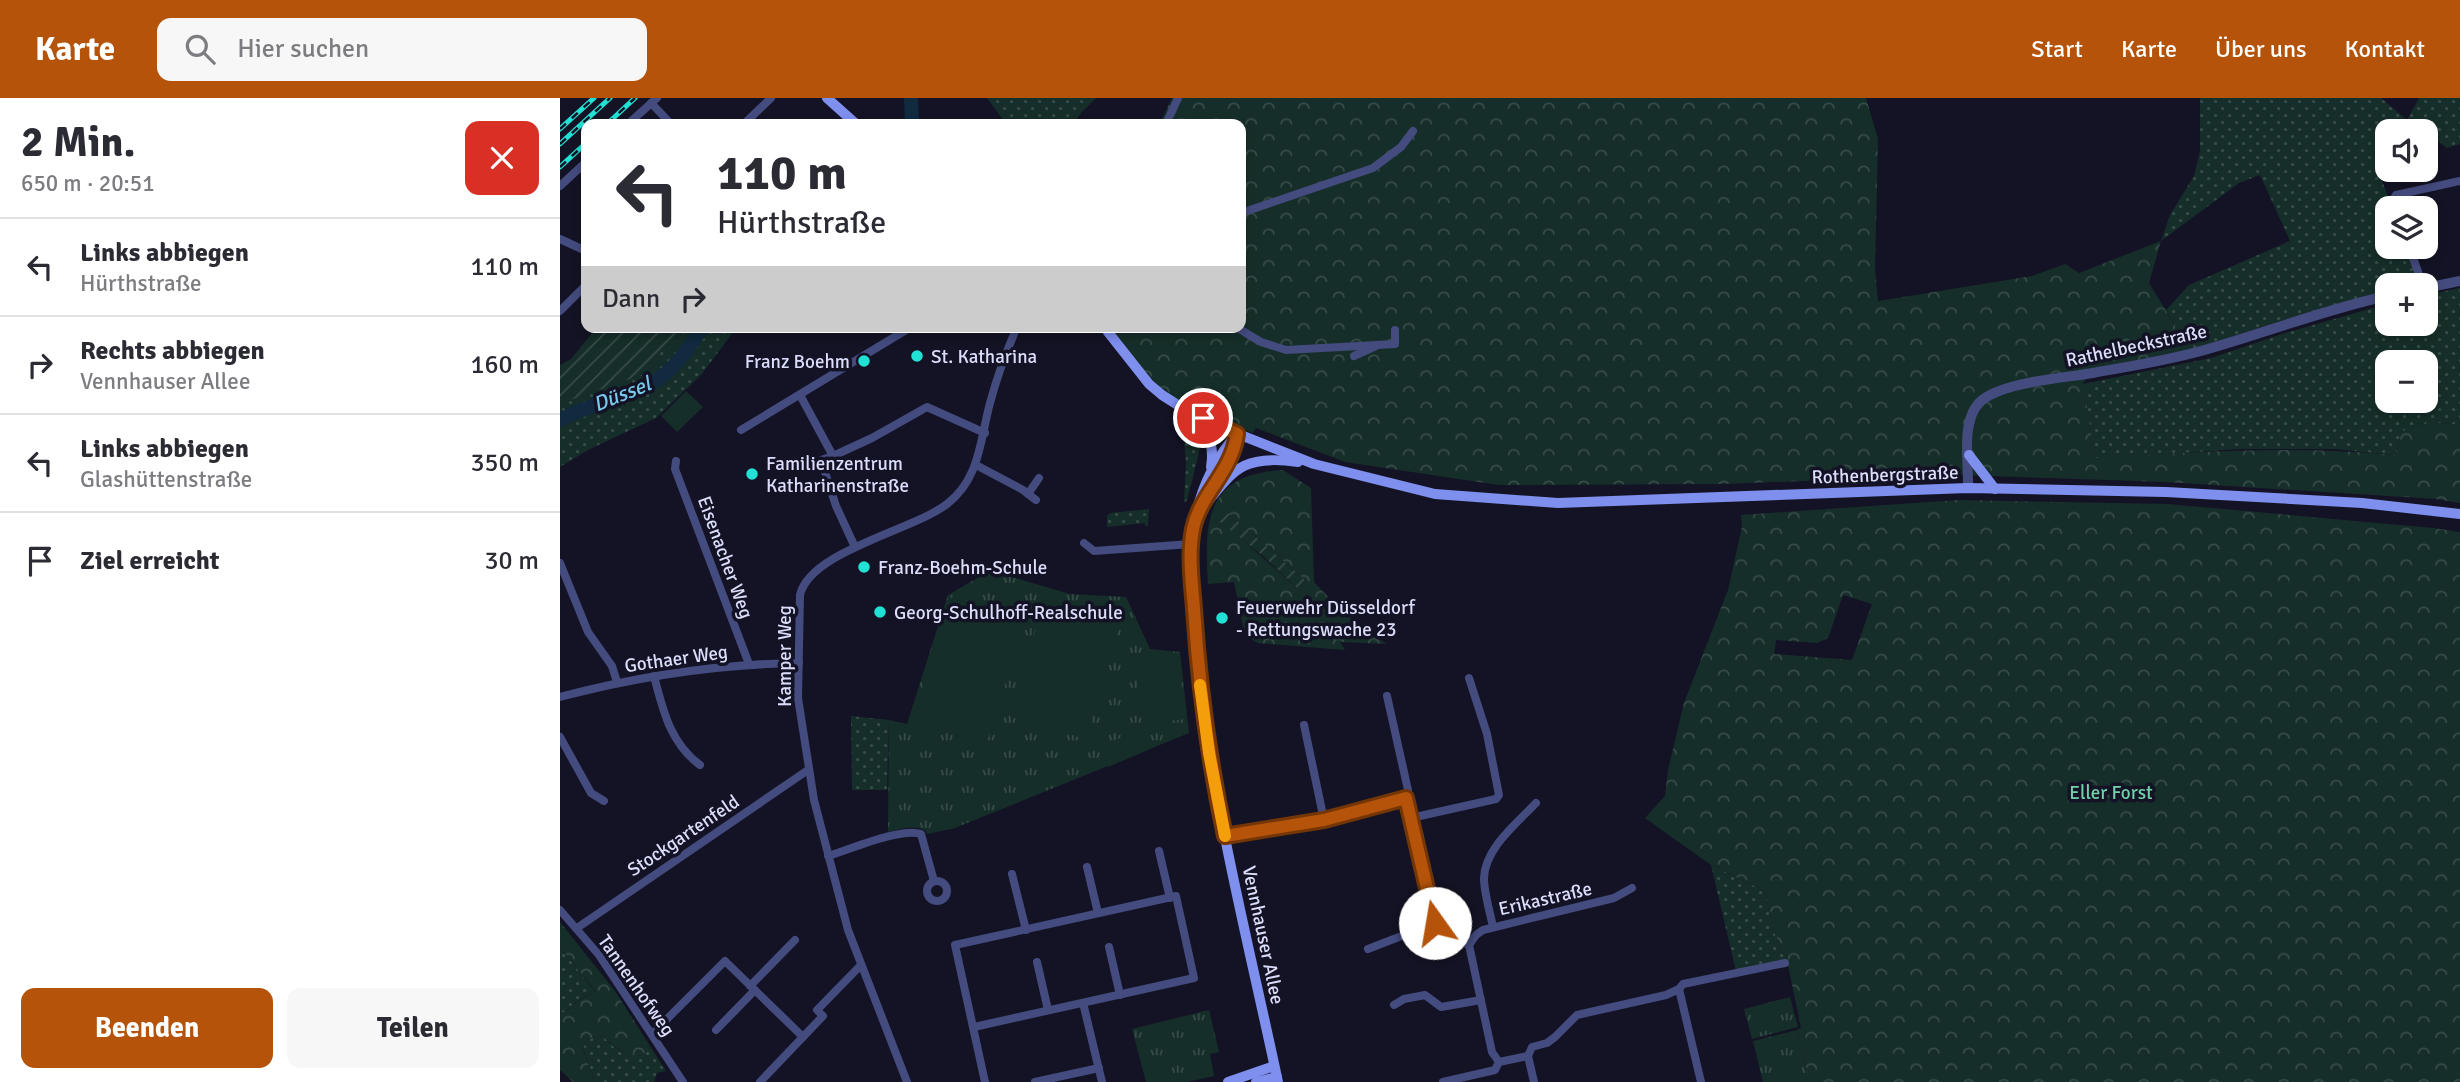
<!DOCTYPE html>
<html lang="de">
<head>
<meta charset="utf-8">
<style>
  :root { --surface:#fff; --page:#f7f7f7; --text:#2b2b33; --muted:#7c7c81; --line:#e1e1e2; --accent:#b45309 }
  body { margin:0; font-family:Signika,sans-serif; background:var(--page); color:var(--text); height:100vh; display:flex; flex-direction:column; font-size:26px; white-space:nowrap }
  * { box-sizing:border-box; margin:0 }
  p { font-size:23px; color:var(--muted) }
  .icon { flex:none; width:38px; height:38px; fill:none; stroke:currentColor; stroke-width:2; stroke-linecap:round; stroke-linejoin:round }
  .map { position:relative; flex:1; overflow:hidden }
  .sheet { display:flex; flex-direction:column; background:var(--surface); width:560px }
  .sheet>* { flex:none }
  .guide { position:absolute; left:21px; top:21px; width:665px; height:214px; border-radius:14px; box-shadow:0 4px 10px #0003; background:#fff; color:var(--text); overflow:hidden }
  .buttons { position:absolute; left:1815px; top:21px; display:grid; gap:14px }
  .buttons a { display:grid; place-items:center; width:63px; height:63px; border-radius:14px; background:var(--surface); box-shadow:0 4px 10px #0003; font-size:35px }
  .pin { position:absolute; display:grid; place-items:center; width:60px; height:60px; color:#fff; margin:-30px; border:4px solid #fff; border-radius:50%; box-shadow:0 2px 7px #0007 }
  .me { position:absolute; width:77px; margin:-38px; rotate:347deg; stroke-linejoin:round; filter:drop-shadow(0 0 5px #0008) }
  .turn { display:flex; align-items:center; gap:24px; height:147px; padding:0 21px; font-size:32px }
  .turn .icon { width:91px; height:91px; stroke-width:2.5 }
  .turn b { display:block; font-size:49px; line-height:60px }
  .then { display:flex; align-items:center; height:66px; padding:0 21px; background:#0003; gap:14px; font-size:26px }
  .round { display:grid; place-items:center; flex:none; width:74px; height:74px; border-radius:14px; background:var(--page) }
  .overview { display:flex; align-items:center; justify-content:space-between; height:119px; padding:0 21px }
  h1 { font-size:42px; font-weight:700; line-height:52px }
  .button { display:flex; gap:14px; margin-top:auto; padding:14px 21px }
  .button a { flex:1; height:80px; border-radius:14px; background:var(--accent); color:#fff; font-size:28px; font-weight:700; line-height:80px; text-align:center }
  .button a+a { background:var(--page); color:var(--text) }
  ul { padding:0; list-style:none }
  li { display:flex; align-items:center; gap:21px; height:98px; padding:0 21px; border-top:2px solid var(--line) }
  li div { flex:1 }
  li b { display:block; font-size:26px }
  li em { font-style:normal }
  header { display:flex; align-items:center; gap:42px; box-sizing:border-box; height:98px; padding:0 35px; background:var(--accent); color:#fff }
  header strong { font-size:33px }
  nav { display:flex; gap:38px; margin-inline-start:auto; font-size:24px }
  .search { width:490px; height:63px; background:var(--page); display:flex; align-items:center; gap:18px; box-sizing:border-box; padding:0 24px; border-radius:14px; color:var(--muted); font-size:26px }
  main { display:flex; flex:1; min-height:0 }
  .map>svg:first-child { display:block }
  .grass { fill:url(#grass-dots); fill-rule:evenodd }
  .forest { fill:url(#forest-crowns); fill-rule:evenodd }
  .park { fill:url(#park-tufts) }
  .garden { fill:url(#garden-furrows) }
  .pitch { fill:#162e29 }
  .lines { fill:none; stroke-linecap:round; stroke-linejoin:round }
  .river { stroke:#112a3f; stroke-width:14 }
  .minor { stroke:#444b7e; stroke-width:8 }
  .tertiary { stroke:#444b7e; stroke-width:10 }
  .secondary { stroke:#7f8fee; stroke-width:10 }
  .rail-casing { stroke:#21e1d4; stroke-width:5 }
  .rail { stroke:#131325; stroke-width:2.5; stroke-dasharray:8; stroke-linecap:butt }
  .route-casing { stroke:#753606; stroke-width:18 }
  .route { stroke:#b45309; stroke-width:12 }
  .slow { stroke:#f59e0b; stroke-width:12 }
  .poi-dot { fill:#21e1d4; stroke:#131325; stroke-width:2.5 }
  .labels { text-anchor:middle; stroke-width:7; stroke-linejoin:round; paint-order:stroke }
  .street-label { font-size:19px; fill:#dbddfa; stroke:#131325 }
  .poi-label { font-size:19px; fill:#dbddfa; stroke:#131325; text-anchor:start }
  .park-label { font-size:19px; fill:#70d1a9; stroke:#131325 }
  .water-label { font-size:21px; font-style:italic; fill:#77caed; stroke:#131325 }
</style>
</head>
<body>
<header>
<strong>Karte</strong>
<div class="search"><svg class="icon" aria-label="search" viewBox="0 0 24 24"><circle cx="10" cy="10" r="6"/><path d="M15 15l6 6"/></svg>Hier suchen</div>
<nav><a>Start</a><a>Karte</a><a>Über uns</a><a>Kontakt</a></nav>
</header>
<main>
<section class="sheet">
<div class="overview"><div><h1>2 Min.</h1><p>650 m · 20:51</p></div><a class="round" style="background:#d93025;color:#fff"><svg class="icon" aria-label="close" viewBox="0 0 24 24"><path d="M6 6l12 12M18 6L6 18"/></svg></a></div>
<ul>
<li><svg class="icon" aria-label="left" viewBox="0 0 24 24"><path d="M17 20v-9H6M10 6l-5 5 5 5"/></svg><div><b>Links abbiegen</b><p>Hürthstraße</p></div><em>110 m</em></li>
<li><svg class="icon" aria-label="right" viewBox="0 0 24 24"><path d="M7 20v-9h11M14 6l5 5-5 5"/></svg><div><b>Rechts abbiegen</b><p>Vennhauser Allee</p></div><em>160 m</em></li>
<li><svg class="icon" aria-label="left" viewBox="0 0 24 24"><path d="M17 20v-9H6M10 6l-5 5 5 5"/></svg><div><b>Links abbiegen</b><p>Glashüttenstraße</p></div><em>350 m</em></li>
<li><svg class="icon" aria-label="arrive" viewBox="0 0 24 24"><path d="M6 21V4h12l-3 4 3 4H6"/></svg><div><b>Ziel erreicht</b></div><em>30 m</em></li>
</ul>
<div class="button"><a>Beenden</a><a>Teilen</a></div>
</section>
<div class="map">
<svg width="1900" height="984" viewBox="0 0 1900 984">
  <defs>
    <pattern id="grass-dots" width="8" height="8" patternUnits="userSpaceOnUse" patternTransform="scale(1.75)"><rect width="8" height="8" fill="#162e29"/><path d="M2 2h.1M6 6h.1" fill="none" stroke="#374c49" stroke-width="1.8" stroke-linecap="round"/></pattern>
    <pattern id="forest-crowns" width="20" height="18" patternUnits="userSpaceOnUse" patternTransform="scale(1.75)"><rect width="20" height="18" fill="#162e29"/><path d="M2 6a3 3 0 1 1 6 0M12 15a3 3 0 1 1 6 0" fill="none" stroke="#374c49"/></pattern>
    <pattern id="park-tufts" width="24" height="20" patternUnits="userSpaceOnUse" patternTransform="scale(1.75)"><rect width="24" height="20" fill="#162e29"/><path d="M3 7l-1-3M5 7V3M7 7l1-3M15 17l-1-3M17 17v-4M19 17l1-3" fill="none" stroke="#374c49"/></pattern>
    <pattern id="garden-furrows" width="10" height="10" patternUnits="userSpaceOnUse" patternTransform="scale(1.75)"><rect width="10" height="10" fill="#162e29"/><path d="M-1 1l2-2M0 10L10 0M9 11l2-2" fill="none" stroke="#374c49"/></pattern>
  </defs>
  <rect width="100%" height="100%" fill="#131325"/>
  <g class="grass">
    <polygon points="427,0 536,0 521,15 513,26 446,26"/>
    <polygon points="1640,0 1821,0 1847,22 1859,0 1900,0 1900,46 1887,50 1874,40 1866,41 1866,33 1827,33 1827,51 1816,66 1832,110 1827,110 1827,149 1846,149 1860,186 1827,187 1827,194 1727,221 1630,252 1606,212 1629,187 1730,143 1700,77 1679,85 1601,143 1610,117 1634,78 1640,53"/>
    <path d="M1900,190V327C1880,324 1860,323 1841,335L1836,357L1774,351H1679L1535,361L1523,286L1651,260L1725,235L1827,206V226H1866V197ZM1827,264H1866V303H1827Z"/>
    <path d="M126,229H142C124,254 107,281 77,292C51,302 23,306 0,321V306L87,275L94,267L103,250L107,254Z"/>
    <path d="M145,229H177L141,277L96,320L28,352L0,369V323C32,306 72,302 102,280C120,267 132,247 145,229Z"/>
    <polygon points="632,337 640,351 627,402 624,405 626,365 624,340"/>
    <polygon points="589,411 588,428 585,428 585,425 547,429 547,418 550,415"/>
    <polygon points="291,618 329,622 327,692 292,692"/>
    <polygon points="1151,767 1205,793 1213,832 1227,862 1176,873"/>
    <path d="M0,849L36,895C22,896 11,909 0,917Z"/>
    <path d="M42,937C57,955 67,957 89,951L90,948L106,973L97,975L94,984H34L23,950L27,942Z"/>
  </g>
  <g class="forest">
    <path d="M612,0H1306L1318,41L1315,171L1318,203L1472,178L1505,166L1519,175L1601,143L1589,185L1630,252L1536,271L1523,285L1535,360C1638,354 1732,347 1836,357L1841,334C1861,323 1878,324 1900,327V405L1876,401L1607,384L1398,377L1163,386L939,387L785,364L696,330L693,335C662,322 625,311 599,289C580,272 566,249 550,229H681V26H599Z"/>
    <path d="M723,372L751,390L754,484C776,508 798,528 827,546L780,544L785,552L698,545L685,538L674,484L648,486C644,422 646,376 723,372ZM682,427L745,482L740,493L682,441Z"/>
    <path d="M1398,402L1608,406L1873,430L1900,434V984H1250L1237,932L1241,930L1227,862L1213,832L1205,793L1151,767L1085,720L1105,698L1108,672L1124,605L1168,492L1182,429L1181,417ZM1283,497L1312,506L1292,562L1214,556L1216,542L1257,545L1268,540Z"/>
    <path d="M0,824L55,893L90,948L87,954C70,962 53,949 42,937L27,942L23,951L34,984H13L0,972V917L22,900L36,894L0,849Z"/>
  </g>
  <g class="park">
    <path d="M438,468L445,477L510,496L566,499L590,551L620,554L629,635L395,730L367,736L366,733C354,726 341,731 328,734L329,622L347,626L388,497Z"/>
    <polygon points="1230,899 1238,929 1192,941 1184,911"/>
    <polygon points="649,912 659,954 650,956 654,978 627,984 586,984 572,931"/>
    <polygon points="1237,932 1250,984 1203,984 1193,943"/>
  </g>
  <g class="garden">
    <polygon points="37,229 126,229 118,243 107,254 103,251 94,267 87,275 0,306 0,267 11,261"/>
    <polygon points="667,414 745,482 740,493 703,458 659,423"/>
  </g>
  <g class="pitch">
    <polygon points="126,293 143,309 117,334 101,318"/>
    <polygon points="389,499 465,523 426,647 352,624"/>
    <polygon points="485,500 561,522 526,641 450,619"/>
    <polygon points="618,562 626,621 582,626 576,567"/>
    <polygon points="580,631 588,652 548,669 540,649"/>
  </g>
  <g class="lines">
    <g class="river">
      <polyline points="351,0 352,26"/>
      <path d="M0,322C25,308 51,304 77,293C108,281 125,255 143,229"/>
    </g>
    <g class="minor">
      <polyline points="91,5 111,26"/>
      <polyline points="68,26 97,0"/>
      <polyline points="184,26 211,0"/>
      <polyline points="606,26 618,0"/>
      <polyline points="0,88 26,64"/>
      <polyline points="1836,110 1834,100 1836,97 1900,83"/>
      <polyline points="681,115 813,70 841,49 853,33"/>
      <polyline points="0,141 26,153"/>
      <polyline points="1849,149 1863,187"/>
      <polyline points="0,213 26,187"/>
      <polyline points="676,229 701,244 726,252 835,246 835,232"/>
      <polyline points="794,258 816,248"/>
      <polyline points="240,297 273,358 261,362 276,408 295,449"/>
      <polyline points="181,332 351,229"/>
      <polyline points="273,358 312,340 367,309 425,335"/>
      <polyline points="116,363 115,371 189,566"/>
      <polyline points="416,367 463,392 476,402"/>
      <polyline points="468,396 479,380"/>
      <polyline points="524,445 534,453 631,446"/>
      <polyline points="0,465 28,534 52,568 57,584"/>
      <path d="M94,578C103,612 110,645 140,667"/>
      <path d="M827,598L848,692C846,706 870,818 877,826C885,836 898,843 909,847"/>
      <path d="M0,599C79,578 157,566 239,565"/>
      <polyline points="744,627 764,722"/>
      <polyline points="0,639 31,695 44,703"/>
      <polyline points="851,720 936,701 939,697 927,636 909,580"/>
      <polyline points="665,738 764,722 846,700"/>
      <polyline points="599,753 610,800"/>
      <path d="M268,758C289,752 341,729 361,736L374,783"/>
      <polyline points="527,769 538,815"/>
      <polyline points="452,776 466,832"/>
      <circle cx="377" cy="793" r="10"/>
      <polyline points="0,812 39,857 123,984"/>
      <path d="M933,829C930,814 924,795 924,780C925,750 957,725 976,705"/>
      <polyline points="17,830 248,672"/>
      <polyline points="909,847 916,837 923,832 1054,800 1072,790"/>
      <polyline points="909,847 932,954 939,964"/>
      <polyline points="549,849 560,897"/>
      <polyline points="808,851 875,825"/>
      <polyline points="477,864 488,912"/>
      <polyline points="190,888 235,842"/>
      <polyline points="1119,891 1141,984"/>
      <polyline points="523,905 542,984"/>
      <polyline points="834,907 844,901 865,897 881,909 921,902"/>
      <polyline points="414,929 634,880 616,798 395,847 425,984"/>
      <polyline points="156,932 195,892"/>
      <polyline points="92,936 165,863 243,939"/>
      <polyline points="968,958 974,984"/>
      <polyline points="200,984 263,918 257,912 301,867"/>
      <path d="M347,984L288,832L254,702L238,600L240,497C250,453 354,432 387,406C420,381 420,342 430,305C437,279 446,254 457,229"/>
      <polyline points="475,984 539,970"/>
      <polyline points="883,984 935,972 939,964 968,958 972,949 987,945 995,939 1017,917 1106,897 1119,891 1123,886 1225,865"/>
    </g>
    <g class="tertiary">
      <polyline points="1866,190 1900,183"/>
      <path d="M1408,390C1409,365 1400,322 1421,303C1442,284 1504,280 1533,275C1571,268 1611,262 1648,251C1708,234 1766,211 1827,198"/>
    </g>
    <g class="secondary">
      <polyline points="267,0 296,26"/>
      <polyline points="544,229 589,286 602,297 624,311 663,330 754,366 875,396 998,405 1408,390 1606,394 1802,405 1900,416"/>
      <path d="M621,316C644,330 656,340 651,369"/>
      <path d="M677,336C651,365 636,402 632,441C627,478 634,520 637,557C651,702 688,842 718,984"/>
      <polyline points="1409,357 1435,391"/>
      <polyline points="659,381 675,354 677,336"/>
      <path d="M637,416C672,377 676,355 738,364"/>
      <polyline points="668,984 714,968"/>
      <polyline points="696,984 717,979"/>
    </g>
    <defs>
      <g id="rail">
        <polyline points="47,26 75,0"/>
        <polyline points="0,31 34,0"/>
        <polyline points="0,46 50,0"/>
        <polyline points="0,69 26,45"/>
      </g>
    </defs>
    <use href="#rail" class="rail-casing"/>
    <use href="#rail" class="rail"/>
  </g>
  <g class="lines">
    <defs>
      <path id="route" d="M643,320L677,336C672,374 640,396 633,431C628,457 632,485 634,511C639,588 649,663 665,738L764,722L846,700L875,825"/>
    </defs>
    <use href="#route" class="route-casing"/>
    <use href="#route" class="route"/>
    <polyline class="slow" points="640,587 649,655 665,738"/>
  </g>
  <g class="poi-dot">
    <circle cx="357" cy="258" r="7"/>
    <circle cx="304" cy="263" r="7"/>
    <circle cx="192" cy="376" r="7"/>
    <circle cx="304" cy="469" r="7"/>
    <circle cx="320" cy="514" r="7"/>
    <circle cx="662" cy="520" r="7"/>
  </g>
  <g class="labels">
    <g class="street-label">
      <text transform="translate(1576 247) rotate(-12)" y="7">Rathelbeckstraße</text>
      <text transform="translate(1325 376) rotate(-2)" y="7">Rothenbergstraße</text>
      <text transform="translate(166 459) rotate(70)" y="7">Eisenacher Weg</text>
      <text transform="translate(224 558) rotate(-90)" y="7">Kamper Weg</text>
      <text transform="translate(116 560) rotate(-8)" y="7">Gothaer Weg</text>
      <text transform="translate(123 737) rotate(-34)" y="7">Stockgartenfeld</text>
      <text transform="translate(985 800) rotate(-13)" y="7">Erikastraße</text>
      <text transform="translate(704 837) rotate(78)" y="7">Vennhauser Allee</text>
      <text transform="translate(77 887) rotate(55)" y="7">Tannenhofweg</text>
    </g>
    <g class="poi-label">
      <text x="371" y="265">St. Katharina</text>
      <text x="290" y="270" text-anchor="end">Franz Boehm</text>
      <text x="206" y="372">Familienzentrum<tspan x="206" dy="22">Katharinenstraße</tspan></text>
      <text x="318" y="476">Franz-Boehm-Schule</text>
      <text x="676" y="516">Feuerwehr Düsseldorf<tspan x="676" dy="22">- Rettungswache 23</tspan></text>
      <text x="334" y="521">Georg-Schulhoff-Realschule</text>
    </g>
    <g class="park-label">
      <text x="1551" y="701">Eller Forst</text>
    </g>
    <g class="water-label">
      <text transform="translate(62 296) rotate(-22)" y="7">Düssel</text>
    </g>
  </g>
</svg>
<div class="buttons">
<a><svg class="icon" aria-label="sound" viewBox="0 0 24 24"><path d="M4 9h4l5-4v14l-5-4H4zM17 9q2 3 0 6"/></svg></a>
<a><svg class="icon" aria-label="layers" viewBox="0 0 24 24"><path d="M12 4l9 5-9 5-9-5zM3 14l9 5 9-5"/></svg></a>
<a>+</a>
<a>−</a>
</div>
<div class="pin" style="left:643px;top:320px;background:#d93025"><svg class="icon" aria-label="arrive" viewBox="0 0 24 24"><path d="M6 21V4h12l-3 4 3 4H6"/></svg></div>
<svg class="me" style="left:875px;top:825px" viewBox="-20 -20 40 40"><circle r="19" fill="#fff"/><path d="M0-13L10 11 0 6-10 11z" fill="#b45309"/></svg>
<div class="guide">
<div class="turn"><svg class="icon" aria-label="left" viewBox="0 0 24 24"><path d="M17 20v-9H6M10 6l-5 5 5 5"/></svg><div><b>110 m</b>Hürthstraße</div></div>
<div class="then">Dann<svg class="icon" aria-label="right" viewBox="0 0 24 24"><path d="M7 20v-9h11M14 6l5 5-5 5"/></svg></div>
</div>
</div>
</main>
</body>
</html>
